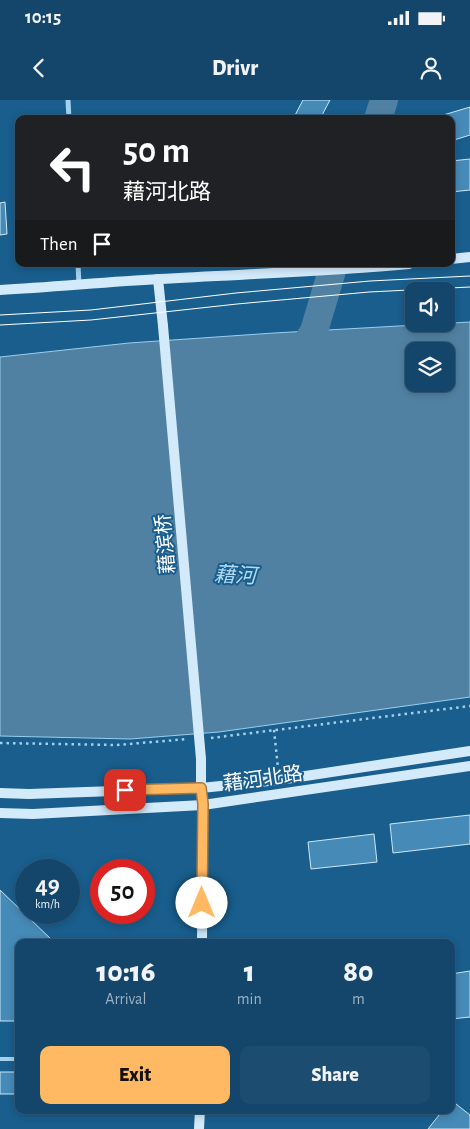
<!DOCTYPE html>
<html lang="en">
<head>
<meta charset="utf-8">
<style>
  :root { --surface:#13466a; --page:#1c4d70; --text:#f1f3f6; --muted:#9db1c1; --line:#325e7e; --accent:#ffb962 }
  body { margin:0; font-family:"Alegreya Sans","Noto Sans SC",sans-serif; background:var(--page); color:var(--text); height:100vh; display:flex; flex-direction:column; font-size:19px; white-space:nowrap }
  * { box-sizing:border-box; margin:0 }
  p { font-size:16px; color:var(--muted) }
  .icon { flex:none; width:28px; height:28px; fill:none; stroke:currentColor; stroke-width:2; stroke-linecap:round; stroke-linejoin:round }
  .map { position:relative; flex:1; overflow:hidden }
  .side { position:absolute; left:15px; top:839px; width:440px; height:175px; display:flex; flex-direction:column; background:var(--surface); border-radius:10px; box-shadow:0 2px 8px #0003,0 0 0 1px var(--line) }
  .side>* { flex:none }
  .top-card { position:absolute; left:15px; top:15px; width:440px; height:152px; border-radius:10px; box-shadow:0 2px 8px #0003,0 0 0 1px var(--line); background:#202124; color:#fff; overflow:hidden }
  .controls { position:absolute; left:405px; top:182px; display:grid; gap:10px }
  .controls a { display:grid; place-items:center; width:50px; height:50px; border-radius:10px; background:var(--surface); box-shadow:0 2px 8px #0003,0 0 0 1px var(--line); font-size:25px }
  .speed { position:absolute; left:15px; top:759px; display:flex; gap:10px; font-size:25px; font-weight:700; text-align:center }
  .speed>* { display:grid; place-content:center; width:65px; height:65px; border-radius:50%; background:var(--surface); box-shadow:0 2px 8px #0003,0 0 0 1px var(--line); line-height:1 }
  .speed small { font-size:12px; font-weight:400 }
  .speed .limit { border:8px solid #d22; background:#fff; color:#111 }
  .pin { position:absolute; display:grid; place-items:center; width:42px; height:42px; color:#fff; margin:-21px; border-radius:10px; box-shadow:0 2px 8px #0006 }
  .me { position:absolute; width:55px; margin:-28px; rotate:0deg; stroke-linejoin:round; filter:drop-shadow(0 0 4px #0008) }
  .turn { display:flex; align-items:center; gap:18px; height:105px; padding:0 25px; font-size:22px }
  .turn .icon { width:65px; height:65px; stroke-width:2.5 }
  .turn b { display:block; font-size:35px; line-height:42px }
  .then { display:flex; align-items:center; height:48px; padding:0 25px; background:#0003; gap:10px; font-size:19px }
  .eta { display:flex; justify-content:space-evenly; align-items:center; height:85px; text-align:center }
  .eta b { font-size:30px; font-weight:800; line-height:35px }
  .button { display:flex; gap:10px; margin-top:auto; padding:10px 25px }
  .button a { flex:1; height:58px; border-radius:10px; background:var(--accent); color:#111; font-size:20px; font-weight:800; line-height:58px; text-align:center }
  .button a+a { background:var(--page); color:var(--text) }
  .status { display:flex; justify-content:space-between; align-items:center; height:35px; padding:0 25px; background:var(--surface); direction:ltr }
  .status svg { height:14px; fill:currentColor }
  header { display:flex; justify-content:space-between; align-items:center; height:65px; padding:0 25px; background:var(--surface); font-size:22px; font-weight:800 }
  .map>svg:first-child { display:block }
  .water { fill:#5181a2; stroke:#98cff0; fill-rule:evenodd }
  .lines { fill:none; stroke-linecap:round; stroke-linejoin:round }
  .river { stroke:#5181a2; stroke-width:28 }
  .building { fill:#468ab7; stroke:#cbe8fa }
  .path { stroke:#a5d1ee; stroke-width:2.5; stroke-dasharray:2.5 4; stroke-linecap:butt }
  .lane { stroke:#a5d1ee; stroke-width:4 }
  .street { stroke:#a5d1ee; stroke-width:5 }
  .secondary { stroke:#d2eafa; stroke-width:10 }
  .tram { stroke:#fff; stroke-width:1 }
  .secondary-bridge { stroke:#d2eafa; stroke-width:10 }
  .route-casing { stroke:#a67840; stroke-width:12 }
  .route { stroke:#ffb962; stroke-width:9 }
  .labels { text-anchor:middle; stroke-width:4; stroke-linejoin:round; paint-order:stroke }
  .street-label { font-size:20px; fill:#fff; stroke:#195e8d }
  .water-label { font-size:21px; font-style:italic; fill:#b1dbf5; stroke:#195e8d }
</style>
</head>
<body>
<div class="status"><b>10:15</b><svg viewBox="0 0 49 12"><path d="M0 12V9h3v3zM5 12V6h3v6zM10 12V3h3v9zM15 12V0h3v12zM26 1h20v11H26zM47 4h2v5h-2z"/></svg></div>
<header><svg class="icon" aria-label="back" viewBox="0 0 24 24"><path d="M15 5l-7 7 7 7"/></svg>Drivr<svg class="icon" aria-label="person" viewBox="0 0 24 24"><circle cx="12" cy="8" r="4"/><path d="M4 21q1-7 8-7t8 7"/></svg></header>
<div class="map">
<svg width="470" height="1029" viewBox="0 0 470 1029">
  <rect width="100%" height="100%" fill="#195e8d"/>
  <path class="water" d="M470,222V597L219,632L130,639L0,636V257L129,243L274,233ZM414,251H446V284H414Z"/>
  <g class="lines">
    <g class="river">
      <polyline points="378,19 384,0"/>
      <polyline points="294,264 314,231 334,164"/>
    </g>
  </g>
  <g class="building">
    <polygon points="303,0 330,0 320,19 293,19"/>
    <polygon points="470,7 470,35 451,41 451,19 441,19 440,16"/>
    <polygon points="44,16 44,19 21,19 21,18"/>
    <polygon points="470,59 470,90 451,92 451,61"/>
    <polygon points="5,102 7,134 0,135 0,103"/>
    <polygon points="470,715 470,744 393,753 390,724"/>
    <polygon points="374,734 377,762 311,769 308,742"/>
    <polygon points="0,790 54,842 19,842 19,921 0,921"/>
    <polygon points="470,871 470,917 451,919 451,874"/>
    <rect x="0" y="972" width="19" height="22"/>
    <polygon points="451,1000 470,1015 470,1029 428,1029 443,1010 451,1010"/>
  </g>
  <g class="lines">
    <g class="path">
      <polyline points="274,630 278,668"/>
      <polyline points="211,638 470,606"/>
      <polyline points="0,643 117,645 188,639"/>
    </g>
    <polyline class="lane" points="0,959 19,959"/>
    <g class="street">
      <polyline points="68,0 69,19"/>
      <polyline points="78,164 79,185"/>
    </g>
    <g class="secondary">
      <polyline points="451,159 470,157"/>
      <polyline points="158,179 163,226"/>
      <path d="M0,190C53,187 106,182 159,179C242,174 326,172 409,164"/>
      <polyline points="201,659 201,688 203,705 202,842"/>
      <polyline points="0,693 29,694 201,688 279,680 470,651"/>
      <polyline points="0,713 33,714 203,705 470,666"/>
      <polyline points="199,1029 200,1010"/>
    </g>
    <g class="tram">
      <polyline points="0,215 91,210 236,193 370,181 470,176"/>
      <polyline points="0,225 91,220 237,204 369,192 470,187"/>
    </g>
    <polyline class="secondary-bridge" points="163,226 201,659"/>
  </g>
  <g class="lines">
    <defs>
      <polyline id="route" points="125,690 201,688 203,704 202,803"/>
    </defs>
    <use href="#route" class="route-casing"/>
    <use href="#route" class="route"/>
  </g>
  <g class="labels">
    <g class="street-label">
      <text transform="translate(165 444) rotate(-95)" y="7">藉滨桥</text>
      <text transform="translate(263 678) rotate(-8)" y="7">藉河北路</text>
    </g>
    <g class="water-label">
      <text transform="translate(235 475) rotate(3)" y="7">藉河</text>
    </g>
  </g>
</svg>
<div class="controls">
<a><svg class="icon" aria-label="sound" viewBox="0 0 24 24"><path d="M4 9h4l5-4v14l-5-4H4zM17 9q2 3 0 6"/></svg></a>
<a><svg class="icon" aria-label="layers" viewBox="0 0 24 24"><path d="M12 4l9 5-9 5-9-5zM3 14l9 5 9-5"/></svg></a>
</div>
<div class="speed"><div>49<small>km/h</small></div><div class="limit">50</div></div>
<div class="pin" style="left:125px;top:690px;background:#d93025"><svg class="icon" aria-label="arrive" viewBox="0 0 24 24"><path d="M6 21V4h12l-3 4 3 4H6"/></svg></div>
<svg class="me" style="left:202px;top:803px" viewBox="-20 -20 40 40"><circle r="19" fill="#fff"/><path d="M0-13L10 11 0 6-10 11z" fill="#ffb962"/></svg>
<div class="top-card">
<div class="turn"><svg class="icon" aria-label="left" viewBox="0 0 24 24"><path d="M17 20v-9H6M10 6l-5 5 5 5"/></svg><div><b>50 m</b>藉河北路</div></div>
<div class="then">Then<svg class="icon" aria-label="arrive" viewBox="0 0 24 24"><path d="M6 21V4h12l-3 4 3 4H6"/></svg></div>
</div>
<section class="side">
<div class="eta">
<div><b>10:16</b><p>Arrival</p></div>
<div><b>1</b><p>min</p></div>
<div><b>80</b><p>m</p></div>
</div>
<div class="button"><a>Exit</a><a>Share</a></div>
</section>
</div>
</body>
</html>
